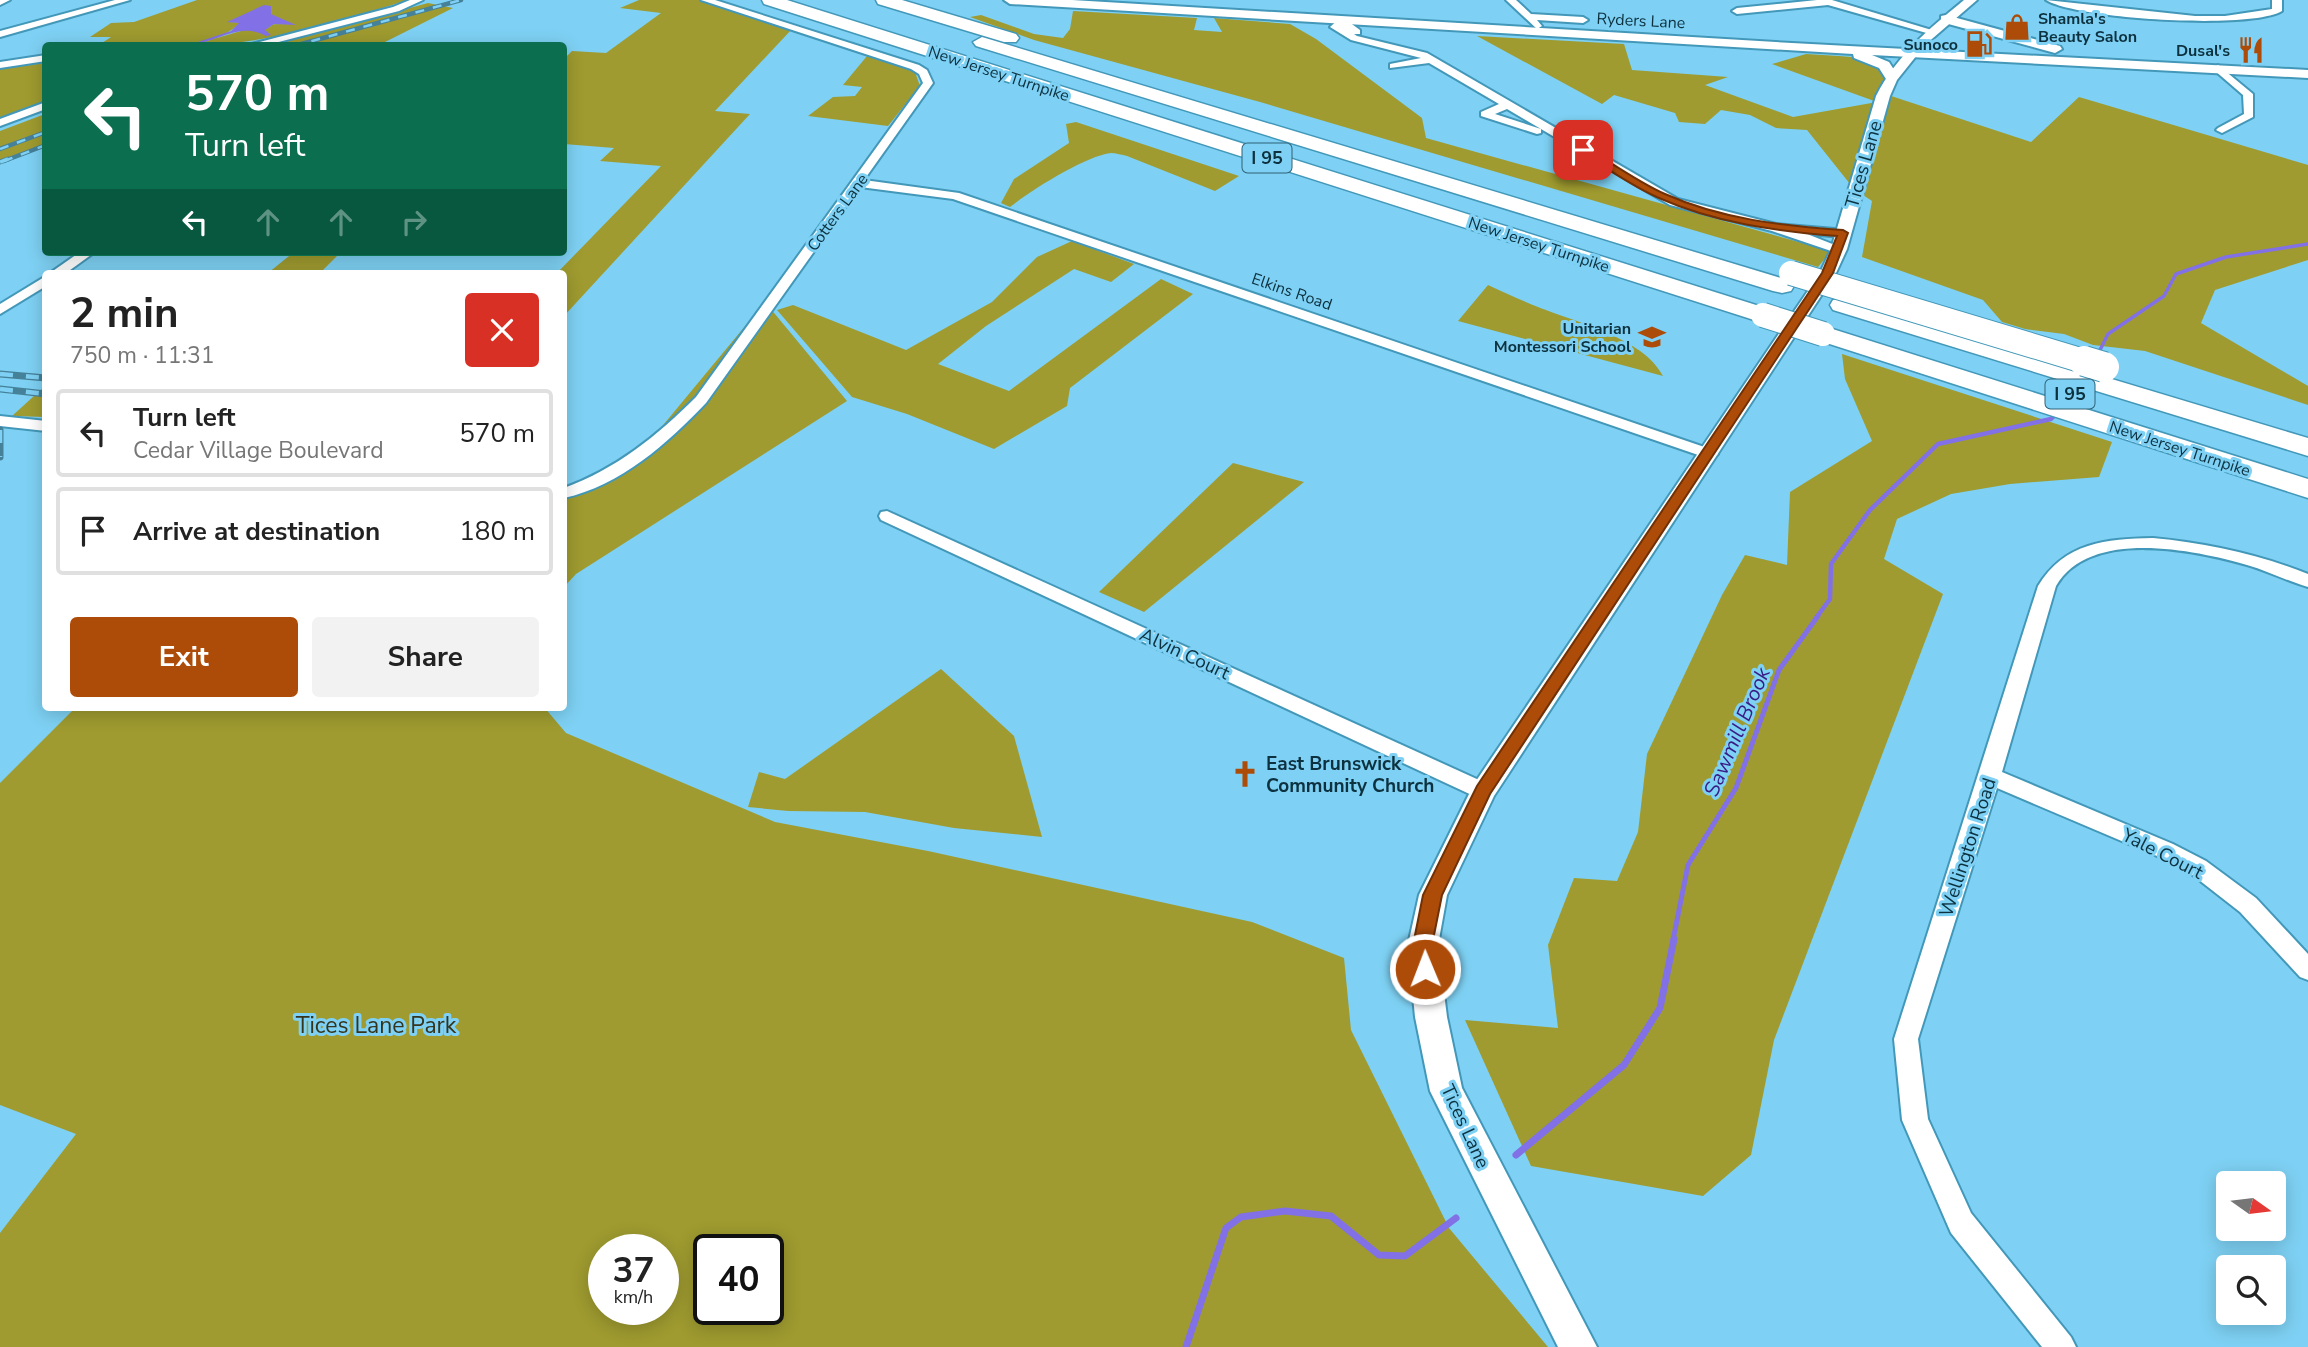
<!DOCTYPE html>
<html lang="en">
<head>
<meta charset="utf-8">
<style>
  :root { --surface:#fff; --page:#f2f2f2; --text:#222; --muted:#767676; --line:#e0e0e0; --accent:#ad4c09 }
  body { margin:0; font-family:"Nunito Sans",sans-serif; background:var(--page); color:var(--text); height:100vh; display:flex; flex-direction:column; font-size:26px; white-space:nowrap }
  * { box-sizing:border-box; margin:0 }
  p { font-size:23px; color:var(--muted) }
  .icon { flex:none; width:38px; height:38px; fill:none; stroke:currentColor; stroke-width:2; stroke-linecap:round; stroke-linejoin:round }
  .map { position:relative; flex:1; overflow:hidden }
  .sheet { position:absolute; left:42px; top:270px; width:525px; height:441px; display:flex; flex-direction:column; background:var(--surface); border-radius:7px; box-shadow:0 4px 18px #0003 }
  .sheet>* { flex:none }
  .top-card { position:absolute; left:42px; top:42px; width:525px; height:214px; border-radius:7px; box-shadow:0 4px 18px #0003; background:#0b6e4f; color:#fff; overflow:hidden }
  .needle { width:46px; rotate:104deg }
  .fabs { position:absolute; left:2216px; top:1171px; display:grid; gap:14px }
  .fabs a { display:grid; place-items:center; width:70px; height:70px; border-radius:7px; background:var(--surface); box-shadow:0 4px 18px #0003; font-size:35px }
  .speed { position:absolute; left:588px; top:1234px; display:flex; gap:14px; font-size:35px; font-weight:700; text-align:center }
  .speed>* { display:grid; place-content:center; width:91px; height:91px; border-radius:50%; background:var(--surface); box-shadow:0 4px 18px #0003; line-height:1 }
  .speed small { font-size:18px; font-weight:400 }
  .speed .limit { border:4px solid #111; border-radius:10px; background:#fff; color:#111 }
  .pin { position:absolute; display:grid; place-items:center; width:60px; height:60px; color:#fff; margin:-30px; border-radius:14px; box-shadow:0 4px 10px #0006 }
  .me { position:absolute; width:77px; margin:-38px; rotate:359deg; stroke-linejoin:round; filter:drop-shadow(0 0 5px #0008) }
  .turn { display:flex; align-items:center; gap:24px; height:147px; padding:0 28px; font-size:32px }
  .turn .icon { width:91px; height:91px; stroke-width:2.5 }
  .turn b { display:block; font-size:49px; line-height:60px }
  .lanes { display:flex; align-items:center; height:66px; padding:0 28px; background:#0003; justify-content:center; gap:35px; direction:ltr }
  .lanes .off { opacity:.35 }
  .round { display:grid; place-items:center; flex:none; width:74px; height:74px; border-radius:7px; background:var(--page) }
  .summary { display:flex; align-items:center; justify-content:space-between; height:119px; padding:0 28px }
  h1 { font-size:42px; font-weight:700; line-height:52px }
  .button { display:flex; gap:14px; margin-top:auto; padding:14px 28px }
  .button a { flex:1; height:80px; border-radius:7px; background:var(--accent); color:#fff; font-size:28px; font-weight:700; line-height:80px; text-align:center }
  .button a+a { background:var(--page); color:var(--text) }
  ul { padding:0; list-style:none }
  li { display:flex; align-items:center; gap:21px; height:88px; margin:0 14px 10px; padding:0 14px; border:4px solid var(--line); border-radius:7px }
  li div { flex:1 }
  li b { display:block; font-size:26px }
  li em { font-style:normal }
  .map>svg:first-child { display:block }
  .green { fill:#9f9b30; fill-rule:evenodd }
  .water { fill:#8271e6 }
  .lines { fill:none; stroke-linecap:round; stroke-linejoin:round }
  .stream-far3 { stroke:#8271e6; stroke-width:3.5 }
  .stream-far2 { stroke:#8271e6; stroke-width:4.5 }
  .stream-far1 { stroke:#8271e6; stroke-width:5 }
  .stream { stroke:#8271e6; stroke-width:7 }
  .minor-casing { stroke:#4398b9; stroke-width:4 }
  .tertiary-casing { stroke:#4398b9; stroke-width:4 }
  .secondary-casing { stroke:#4398b9; stroke-width:4 }
  .motorway-casing { stroke:#4398b9; stroke-width:3 }
  .minor { fill:#fff; fill-rule:evenodd }
  .tertiary { fill:#fff; fill-rule:evenodd }
  .secondary { fill:#fff; fill-rule:evenodd }
  .motorway { fill:#fff; fill-rule:evenodd }
  .rail-far2-casing { stroke:#458199; stroke-width:4.5 }
  .rail-far1-casing { stroke:#458199; stroke-width:5 }
  .rail-casing { stroke:#458199; stroke-width:7 }
  .rail-far2 { stroke:#7ed1f4; stroke-width:2.5; stroke-dasharray:9; stroke-linecap:butt }
  .rail-far1 { stroke:#7ed1f4; stroke-width:3.5; stroke-dasharray:10; stroke-linecap:butt }
  .rail { stroke:#7ed1f4; stroke-width:4.5; stroke-dasharray:13; stroke-linecap:butt }
  .motorway-bridge-far1-casing { stroke:#4398b9; stroke-width:26; stroke-linecap:butt }
  .motorway-bridge-casing { stroke:#4398b9; stroke-width:32; stroke-linecap:butt }
  .motorway-bridge-far1 { stroke:#fff; stroke-width:24 }
  .motorway-bridge { stroke:#fff; stroke-width:30 }
  .route { fill:#ad4c09; stroke:#703106; stroke-width:2 }
  .labels { text-anchor:middle; stroke-width:6; stroke-linejoin:round; paint-order:stroke }
  .far-poi-label { font-size:16px; font-weight:bold; fill:#0d313f; stroke:#7ed1f4; text-anchor:end }
  .far-street-label { font-size:16px; fill:#0d313f; stroke:#7ed1f4 }
  .shield { fill:#7ed1f4; stroke:#2f6175; stroke-width:2 }
  .shield-label { font-size:18px; font-weight:bold; fill:#0d313f }
  .street-label { font-size:19px; fill:#0d313f; stroke:#7ed1f4 }
  .poi-label { font-size:19px; font-weight:bold; fill:#0d313f; stroke:#7ed1f4; text-anchor:start }
  .water-label { font-size:21px; font-style:italic; fill:#391c84; stroke:#7ed1f4 }
  .near-park-label { font-size:23px; fill:#36351c; stroke:#7ed1f4 }
</style>
</head>
<body>
<div class="map">
<svg width="2308" height="1347" viewBox="0 0 2308 1347">
  <rect width="100%" height="100%" fill="#7ed1f4"/>
  <g class="green">
    <path d="M197,0H408C338,22 267,45 193,45L244,30H264L274,24L294,25L229,22L240,23C205,56 143,45 99,45L111,37H90L111,23L134,22Z"/>
    <polygon points="639,0 703,0 792,29 715,111 750,114 564,316 564,273 557,273 661,166 600,161 614,148 564,144 564,59 572,51 606,53 661,13 620,8"/>
    <polygon points="428,3 453,8 379,45 273,45"/>
    <polygon points="1073,11 1197,18 1194,30 1222,32 1214,18 1290,24 1316,39 1422,118 1426,138 1831,251 1818,267 1260,102 1034,40 970,17 981,15 1034,34 1063,38 1070,29"/>
    <polygon points="1477,36 1624,44 1632,70 1728,77 1705,85 1793,117 1877,102 1772,64 1806,54 1839,56 1864,58 1891,72 1882,93 2031,142 2079,97 2308,165 2308,260 2215,290 2201,323 2308,386 2308,405 2145,351 2093,345 2064,334 2025,329 2002,322 1983,300 1862,257 1872,201 1854,189 1807,130 1776,128 1750,115 1721,110 1705,124 1679,122 1675,113 1614,95 1602,104"/>
    <polygon points="867,56 915,72 920,86 888,126 808,116 833,97 855,96 862,87 843,85"/>
    <polygon points="45,63 45,102 0,120 0,69"/>
    <polygon points="45,114 45,145 0,162 0,131"/>
    <path d="M1076,122L1239,176L1215,191L1127,156C1122,155 1116,153 1111,153C1085,156 1030,191 1010,207L1001,203L1014,179L1069,143L1066,124Z"/>
    <polygon points="1072,241 1134,264 1111,282 1074,269 986,326 938,364 1009,391 1161,279 1193,294 1070,388 1067,406 994,449 907,414 852,397 777,310 793,305 906,350 992,302 1037,257"/>
    <polygon points="294,252 341,252 320,273 268,273"/>
    <path d="M1488,285C1505,293 1521,300 1538,307C1575,322 1644,338 1663,376L1458,321Z"/>
    <polygon points="765,302 847,401 576,574 564,587 564,488 640,453"/>
    <polygon points="1842,354 2112,442 2099,477 2010,484 1951,494 1897,519 1884,559 1943,594 1774,1040 1751,1155 1703,1196 1531,1166 1465,1020 1558,1028 1548,945 1574,878 1617,881 1638,832 1647,754 1722,595 1745,555 1787,565 1790,492 1872,441 1845,379"/>
    <polygon points="45,386 45,417 12,416"/>
    <polygon points="1233,463 1304,482 1144,612 1099,592"/>
    <polygon points="941,669 1014,736 1042,837 954,828 865,812 788,811 748,807 759,772 785,779"/>
    <path d="M76,707H544L566,733L775,822L928,851L1252,922L1344,958L1351,1030L1449,1228L1548,1347H0V1233L76,1134L0,1105V783ZM604,1250H663V1309H604ZM709,1250H768V1309H709Z"/>
  </g>
  <path class="water" d="M264,5L271,6V14L296,25L274,24L265,30L271,35L266,36C240,21 217,43 189,45L231,31L239,23L227,22Z"/>
  <g class="lines">
    <polyline class="stream-far3" points="2097,356 2108,334 2164,296 2176,274 2226,257 2308,244"/>
    <polyline class="stream-far2" points="1816,618 1830,599 1831,564 1870,510 1938,444 2051,419 2067,403"/>
    <polyline class="stream-far1" points="1673,940 1688,865 1736,788 1779,670 1818,616"/>
    <g class="stream">
      <polyline points="1516,1155 1624,1065 1660,1008 1674,939"/>
      <polyline points="1186,1347 1226,1228 1241,1217 1285,1211 1331,1216 1379,1255 1405,1256 1456,1218"/>
    </g>
    <defs>
      <g id="minor">
        <polygon points="0,0 10,0 0,5"/>
        <polygon points="115,0 130,0 0,37 0,31"/>
        <polygon points="410,0 423,0 399,11 263,46 244,46 393,7"/>
        <path d="M701,0H715L919,65L927,70L933,83L864,180L959,193L1716,451L1718,454L1710,459L1704,457L953,199L860,187L706,403C668,443 620,486 564,498V488C616,469 657,436 696,397L923,83L919,74L911,69Z"/>
        <polygon points="1506,0 1516,0 1531,14 1583,17 1588,20 1583,23 1537,20 1542,26 1537,29"/>
        <polygon points="1817,0 1832,0 1935,31 1930,34 1828,5 1737,14 1732,11 1737,8"/>
        <path d="M2046,0L2195,16H2225L2272,9V0H2282V11C2251,30 2076,19 2046,0Z"/>
        <path d="M1339,19H1345L1360,30V34H1354L1357,36L1427,53L1678,199L1776,224L1847,230V236L1843,237L1807,234L1845,249L1844,252H1834L1772,231L1670,205L1541,129V133L1537,134L1481,116V112L1499,104L1429,63L1390,68V64L1421,58L1351,40L1330,27ZM1507,109L1541,129L1495,114Z"/>
        <polygon points="46,55 46,61 0,68 0,62"/>
        <polygon points="2218,65 2253,94 2253,117 2222,133 2216,130 2218,128 2244,114 2243,95 2214,70 2213,68"/>
        <polygon points="46,102 46,109 0,126 0,119"/>
        <polygon points="80,252 95,252 66,273 50,273"/>
        <polygon points="46,276 46,286 0,314 0,304"/>
        <polygon points="0,416 46,421 46,431 0,426"/>
        <polygon points="887,511 1490,785 1494,791 1490,797 1483,799 1476,797 881,520 879,516 881,512"/>
        <path d="M2153,538C2207,543 2258,554 2308,574V587C2287,581 2268,571 2247,565C2194,550 2090,528 2056,586L2002,772L2173,844L2206,861L2256,898L2308,954V980L2300,977L2240,912L2190,873L2157,856L1997,788L1918,1039L1928,1119L1971,1213L2071,1337L2076,1347H2042L1951,1233L1902,1120L1894,1039L2038,586C2065,542 2106,539 2153,538Z"/>
      </g>
      <path id="tertiary" d="M1964,0H1977L1925,45L1897,80L1890,96L1847,249L1836,273L1494,796L1447,895L1438,945L1447,1017L1462,1088L1597,1347H1558L1430,1091L1415,1017L1408,945L1419,895L1474,784L1820,273L1831,249L1876,96C1897,55 1929,29 1964,0Z"/>
      <g id="secondary">
        <polygon points="1004,0 1072,0 1792,43 2308,70 2308,78 1872,55 1889,62 1898,76 1891,80 1886,79 1879,68 1854,58 1853,54 1010,4"/>
        <polygon points="1946,15 2060,46 2062,49 2055,53 1941,22 1941,16"/>
      </g>
      <g id="motorway">
        <polygon points="762,0 787,0 1772,310 1776,315 1772,320 1763,323 1754,320 764,4"/>
        <polygon points="876,0 902,0 1016,34 1019,38 1016,42 1004,42 878,4"/>
        <polygon points="982,37 1791,281 1794,286 1791,291 1782,293 1773,291 976,46 973,42"/>
        <polygon points="1842,298 2308,438 2308,456 1833,310 1830,305 1833,300"/>
        <polygon points="1823,326 2308,479 2308,498 1814,339 1810,334 1814,329"/>
      </g>
    </defs>
    <use href="#minor" class="minor-casing"/>
    <use href="#tertiary" class="tertiary-casing"/>
    <use href="#secondary" class="secondary-casing"/>
    <use href="#motorway" class="motorway-casing"/>
    <use href="#minor" class="minor"/>
    <use href="#tertiary" class="tertiary"/>
    <use href="#secondary" class="secondary"/>
    <use href="#motorway" class="motorway"/>
    <defs>
      <g id="rail-far2">
        <polyline points="294,46 461,0"/>
        <polyline points="0,149 46,132"/>
        <polyline points="4,161 46,145"/>
      </g>
      <polyline id="rail-far1" points="0,162 8,159"/>
      <g id="rail">
        <polyline points="0,374 46,378"/>
        <polyline points="0,389 46,394"/>
        <polyline points="0,430 0,457"/>
      </g>
    </defs>
    <use href="#rail-far2" class="rail-far2-casing"/>
    <use href="#rail-far1" class="rail-far1-casing"/>
    <use href="#rail" class="rail-casing"/>
    <use href="#rail-far2" class="rail-far2"/>
    <use href="#rail-far1" class="rail-far1"/>
    <use href="#rail" class="rail"/>
    <defs>
      <g id="motorway-bridge-far1">
        <polyline points="1791,273 2090,363"/>
        <polyline points="1763,315 1823,334"/>
      </g>
      <polyline id="motorway-bridge" points="2084,361 2104,367"/>
    </defs>
    <use href="#motorway-bridge-far1" class="motorway-bridge-far1-casing"/>
    <use href="#motorway-bridge" class="motorway-bridge-casing"/>
    <use href="#motorway-bridge-far1" class="motorway-bridge-far1"/>
    <use href="#motorway-bridge" class="motorway-bridge"/>
  </g>
  <path class="route" d="M1580,148H1587C1612,163 1638,182 1665,194C1721,219 1783,226 1843,230L1848,233L1833,273L1490,794L1442,895L1432,945L1435,969L1432,975L1425,978L1418,975L1413,945L1423,895L1477,786L1822,273L1837,236C1776,231 1715,223 1659,198C1631,186 1606,167 1580,152Z"/>
  <defs>
    <symbol id="shop-bare" viewBox="-9 -9 18 18"><path d="M-5-2.5h2.3a2.7 3.5 0 0 1 5.4 0H5L5.5 6h-11ZM-1.5-2.5h3a1.5 2.3 0 0 0-3 0Z" fill="#ad4c09" stroke="#7ed1f4" stroke-width="2.5" paint-order="stroke"/></symbol>
    <symbol id="fuel-bare" viewBox="-9 -9 18 18"><path d="M-5.5-6h7V0h2V4h1.3V-2.5L3-4.5l.8-.8L6-3V5H2.5V1h-1V6h-7ZM-4.2-4.7v3.2H.2V-4.7Z" fill="#ad4c09" stroke="#7ed1f4" stroke-width="2.5" paint-order="stroke"/></symbol>
    <symbol id="restaurant-bare" viewBox="-9 -9 18 18"><path d="M-5-6h1v4h1v-4h1v4h1v-4h1v5L-1.5 .5V6h-2V.5L-5-1ZM5-6V6H3V1.5H1.5Q1.5-4 5-6Z" fill="#ad4c09" stroke="#7ed1f4" stroke-width="2.5" paint-order="stroke"/></symbol>
    <symbol id="school-bare" viewBox="-9 -9 18 18"><path d="M0-5L7-2L0 1L-7-2ZM-4 1L0 2.5L4 1V4Q0 6-4 4Z" fill="#ad4c09" stroke="#7ed1f4" stroke-width="2.5" paint-order="stroke"/></symbol>
    <symbol id="church-bare" viewBox="-9 -9 18 18"><path d="M-1.2-6h2.4v3.5h3.3v2.4h-3.3V6h-2.4V-.1h-3.3v-2.4h3.3Z" fill="#ad4c09" stroke="#7ed1f4" stroke-width="2.5" paint-order="stroke"/></symbol>
  </defs>
  <g fill-rule="evenodd">
    <use href="#shop-bare" x="1998" y="8" width="38" height="38"/>
    <use href="#fuel-bare" x="1960" y="25" width="38" height="38"/>
    <use href="#restaurant-bare" x="2232" y="31" width="38" height="38"/>
    <use href="#school-bare" x="1633" y="318" width="38" height="38"/>
    <use href="#church-bare" x="1226" y="755" width="38" height="38"/>
  </g>
  <g class="labels">
    <g class="far-poi-label">
      <text x="2038" y="24" text-anchor="start">Shamla's<tspan x="2038" dy="18">Beauty Salon</tspan></text>
      <text x="1958" y="50">Sunoco</text>
      <text x="2230" y="56">Dusal's</text>
      <text x="1631" y="334">Unitarian<tspan x="1631" dy="18">Montessori School</tspan></text>
    </g>
    <g class="far-street-label">
      <text transform="translate(1641 20) rotate(3)" y="6">Ryders Lane</text>
      <text transform="translate(999 73) rotate(18)" y="6">New Jersey Turnpike</text>
      <text transform="translate(837 212) rotate(-54)" y="6">Cotters Lane</text>
      <text transform="translate(1539 244) rotate(18)" y="6">New Jersey Turnpike</text>
      <text transform="translate(1292 291) rotate(19)" y="6">Elkins Road</text>
      <text transform="translate(2180 448) rotate(18)" y="6">New Jersey Turnpike</text>
    </g>
    <g class="shield">
      <rect x="1242.5" y="143.5" width="49" height="29" rx="5"/>
      <rect x="2045.5" y="379.5" width="49" height="29" rx="5"/>
    </g>
    <g class="shield-label">
      <text x="1267" y="164">I 95</text>
      <text x="2070" y="400">I 95</text>
    </g>
    <g class="street-label">
      <text transform="translate(1863 164) rotate(-74)" y="7">Tices Lane</text>
      <text transform="translate(1185 653) rotate(25)" y="7">Alvin Court</text>
      <text transform="translate(1967 847) rotate(-72)" y="7">Wellington Road</text>
      <text transform="translate(2163 853) rotate(27)" y="7">Yale Court</text>
      <text transform="translate(1466 1126) rotate(65)" y="7">Tices Lane</text>
    </g>
    <g class="poi-label">
      <text x="1266" y="770">East Brunswick<tspan x="1266" dy="22">Community Church</tspan></text>
    </g>
    <g class="water-label">
      <text transform="translate(1737 732) rotate(-67)" y="7">Sawmill Brook</text>
    </g>
    <g class="near-park-label">
      <text x="376" y="1033">Tices Lane Park</text>
    </g>
  </g>
</svg>
<div class="fabs">
<a><svg class="needle" viewBox="-14 -14 28 28"><path d="M0-13l5 13h-10z" fill="#e53935"/><path d="M0 13l5-13h-10z" fill="#767676"/></svg></a>
<a><svg class="icon" aria-label="search" viewBox="0 0 24 24"><circle cx="10" cy="10" r="6"/><path d="M15 15l6 6"/></svg></a>
</div>
<div class="speed"><div>37<small>km/h</small></div><div class="limit">40</div></div>
<div class="pin" style="left:1583px;top:150px;background:#d93025"><svg class="icon" aria-label="arrive" viewBox="0 0 24 24"><path d="M6 21V4h12l-3 4 3 4H6"/></svg></div>
<svg class="me" style="left:1425px;top:969px" viewBox="-20 -20 40 40"><circle r="17" fill="#ad4c09" stroke="#fff" stroke-width="3"/><path d="M0-11L8 9 0 5-8 9z" fill="#fff"/></svg>
<div class="top-card">
<div class="turn"><svg class="icon" aria-label="left" viewBox="0 0 24 24"><path d="M17 20v-9H6M10 6l-5 5 5 5"/></svg><div><b>570 m</b>Turn left</div></div>
<div class="lanes"><svg class="icon" aria-label="left" viewBox="0 0 24 24"><path d="M17 20v-9H6M10 6l-5 5 5 5"/></svg><svg class="icon off" aria-label="ahead" viewBox="0 0 24 24"><path d="M12 20V5M6 11l6-6 6 6"/></svg><svg class="icon off" aria-label="ahead" viewBox="0 0 24 24"><path d="M12 20V5M6 11l6-6 6 6"/></svg><svg class="icon off" aria-label="right" viewBox="0 0 24 24"><path d="M7 20v-9h11M14 6l5 5-5 5"/></svg></div>
</div>
<section class="sheet">
<div class="summary"><div><h1>2 min</h1><p>750 m · 11:31</p></div><a class="round" style="background:#d93025;color:#fff"><svg class="icon" aria-label="close" viewBox="0 0 24 24"><path d="M6 6l12 12M18 6L6 18"/></svg></a></div>
<ul>
<li><svg class="icon" aria-label="left" viewBox="0 0 24 24"><path d="M17 20v-9H6M10 6l-5 5 5 5"/></svg><div><b>Turn left</b><p>Cedar Village Boulevard</p></div><em>570 m</em></li>
<li><svg class="icon" aria-label="arrive" viewBox="0 0 24 24"><path d="M6 21V4h12l-3 4 3 4H6"/></svg><div><b>Arrive at destination</b></div><em>180 m</em></li>
</ul>
<div class="button"><a>Exit</a><a>Share</a></div>
</section>
</div>
</body>
</html>
